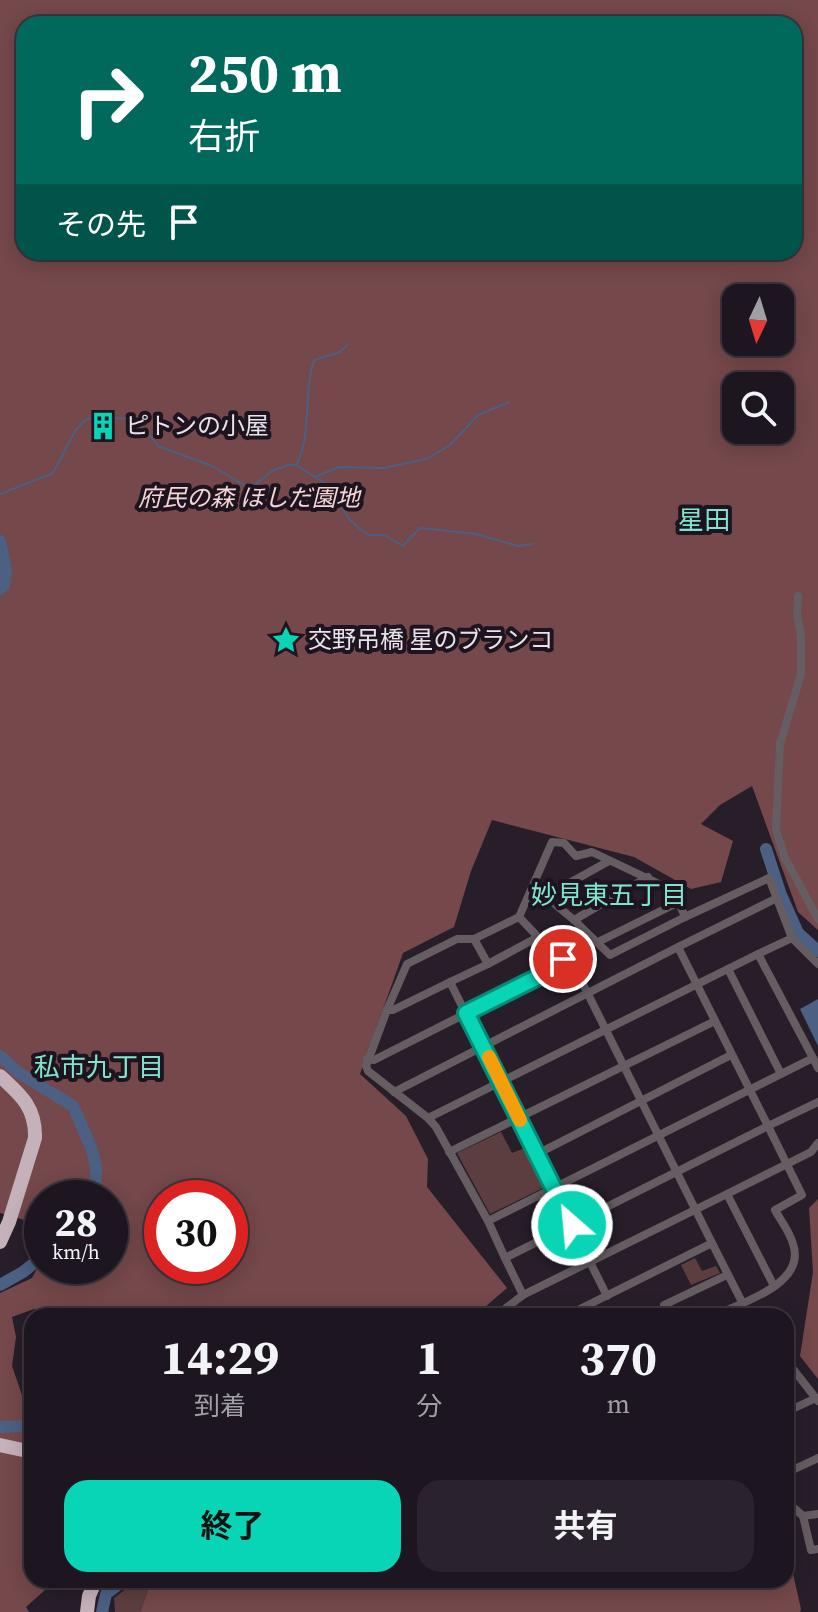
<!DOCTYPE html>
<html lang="ja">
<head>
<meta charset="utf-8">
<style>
  :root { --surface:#1d1620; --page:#2a232d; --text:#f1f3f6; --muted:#a09fa5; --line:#3b353e; --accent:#08d5b5 }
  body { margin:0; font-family:"Source Serif 4","Noto Sans JP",serif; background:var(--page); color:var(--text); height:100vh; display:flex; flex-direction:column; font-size:30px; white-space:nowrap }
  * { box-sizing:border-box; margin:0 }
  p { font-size:26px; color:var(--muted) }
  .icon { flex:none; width:44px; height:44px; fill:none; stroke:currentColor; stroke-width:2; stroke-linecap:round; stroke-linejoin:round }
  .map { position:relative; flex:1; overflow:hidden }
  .drawer { position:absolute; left:24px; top:1308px; width:770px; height:280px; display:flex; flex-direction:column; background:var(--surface); border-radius:24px; box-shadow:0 4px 20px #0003,0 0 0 2px var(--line) }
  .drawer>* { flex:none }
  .guide { position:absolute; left:16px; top:16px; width:786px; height:244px; border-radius:24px; box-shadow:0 4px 20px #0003,0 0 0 2px var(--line); background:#00695c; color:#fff; overflow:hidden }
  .needle { width:52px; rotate:184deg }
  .tools { position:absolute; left:722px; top:284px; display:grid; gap:16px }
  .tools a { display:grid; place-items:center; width:72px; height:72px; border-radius:16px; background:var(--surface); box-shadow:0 4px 20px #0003,0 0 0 2px var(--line); font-size:40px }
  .speed { position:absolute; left:24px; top:1180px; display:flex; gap:16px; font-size:40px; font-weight:700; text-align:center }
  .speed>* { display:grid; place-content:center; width:104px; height:104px; border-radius:50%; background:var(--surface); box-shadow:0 4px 20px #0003,0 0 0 2px var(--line); line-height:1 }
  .speed small { font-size:20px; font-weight:400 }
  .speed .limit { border:12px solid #d22; background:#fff; color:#111 }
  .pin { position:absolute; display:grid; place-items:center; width:68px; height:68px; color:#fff; margin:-34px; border:4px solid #fff; border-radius:50%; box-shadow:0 2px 8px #0007 }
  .me { position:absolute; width:88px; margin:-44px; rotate:333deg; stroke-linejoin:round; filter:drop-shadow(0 0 6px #0008) }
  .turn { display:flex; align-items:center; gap:28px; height:168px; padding:0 40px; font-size:36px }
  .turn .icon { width:104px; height:104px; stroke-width:2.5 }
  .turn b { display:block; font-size:56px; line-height:68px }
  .then { display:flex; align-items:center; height:76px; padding:0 40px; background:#0003; gap:16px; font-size:30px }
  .eta { display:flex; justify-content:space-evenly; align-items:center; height:136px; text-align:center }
  .eta b { font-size:48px; font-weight:700; line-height:56px }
  .button { display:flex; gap:16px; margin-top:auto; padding:16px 40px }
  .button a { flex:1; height:92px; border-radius:24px; background:var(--accent); color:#111; font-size:32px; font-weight:700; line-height:92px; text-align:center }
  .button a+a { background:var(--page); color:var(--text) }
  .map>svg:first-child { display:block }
  .green { fill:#5d3e40 }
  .forest { fill:#75484b; fill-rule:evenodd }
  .water { fill:#4c6083 }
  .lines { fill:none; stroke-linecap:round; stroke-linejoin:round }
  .stream { stroke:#4c6083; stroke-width:2 }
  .river { stroke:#4c6083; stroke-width:12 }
  .street { stroke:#655d61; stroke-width:8 }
  .highway { stroke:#c5b1ba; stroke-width:14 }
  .route-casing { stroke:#058a76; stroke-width:20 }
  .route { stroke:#08d5b5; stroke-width:14 }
  .slow { stroke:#f59e0b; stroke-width:14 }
  .labels { text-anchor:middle; stroke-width:8; stroke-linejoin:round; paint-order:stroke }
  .poi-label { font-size:24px; fill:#e8e2ea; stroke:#1d1420; text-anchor:start }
  .park-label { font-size:24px; font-style:italic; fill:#f4d4d5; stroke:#1d1420 }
  .neighbourhood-label { font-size:26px; fill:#80e3cc; stroke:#1d1420 }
</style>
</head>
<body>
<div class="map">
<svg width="818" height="1612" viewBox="0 0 818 1612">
  <rect width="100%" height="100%" fill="#271e2a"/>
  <g class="green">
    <polygon points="501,1132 512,1153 527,1147 547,1186 490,1214 457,1153"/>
    <polygon points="695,1258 702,1271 716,1266 720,1273 691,1285 681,1265"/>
    <polygon points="138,1580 152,1580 140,1612 115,1612 114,1598"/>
  </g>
  <g class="forest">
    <path d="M0,0H818V930L798,912L752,786L720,805L701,824L733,841L721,882L691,889L634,857L492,820L471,871L454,927L403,953L360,1074L406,1116L428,1159L427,1187L507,1288L485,1307L487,1316H73L34,1309L12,1317L16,1337L12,1366L22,1395L32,1400V1580H56L26,1607L29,1612H0V1293L32,1278L42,1259V1266H110V1198H42V1225L0,1213ZM24,24H794V252H24ZM736,298H780V342H736ZM736,386H780V430H736ZM162,1198H230V1266H162Z"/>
    <polygon points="818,1199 818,1379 800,1356 813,1272 809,1208"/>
    <polygon points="786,1543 801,1609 800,1612 140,1612 152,1580 786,1580"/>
  </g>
  <polygon class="water" points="818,999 818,1046 800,1009"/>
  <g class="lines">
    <g class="stream">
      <path d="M297,464C312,433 303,393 314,360L340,352L347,345"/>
      <polyline points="317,476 339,467 384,468 426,459 449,446 478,415 509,402"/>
      <polyline points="0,494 53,473 75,431 85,420 94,417 130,419 149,434 158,446 212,466 246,486 253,486 272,471 288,465 296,465 331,487 349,519 360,529 369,535 384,535 403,546 420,528 476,534 518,546 532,544"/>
    </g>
    <g class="river">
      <polyline points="0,541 6,570 4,585 0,589"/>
      <polyline points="766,849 781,895 798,933 818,951"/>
      <polyline points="0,1056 19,1073 73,1106 91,1147 96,1166 95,1198"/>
      <polyline points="0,1285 23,1272 42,1257"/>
      <polyline points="0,1427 32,1426"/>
      <polyline points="102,1612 106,1594 124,1580"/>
    </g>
    <g class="street">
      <polyline points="798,596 797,614 801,636 801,674 780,744 776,830 785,858 818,919"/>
      <polyline points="533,886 574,920 610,955 685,917"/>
      <polyline points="546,896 609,861"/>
      <polyline points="574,920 648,877"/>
      <polyline points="538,937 577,972 712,1243"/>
      <polyline points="792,938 818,964"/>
      <polyline points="598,942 679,902"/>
      <polyline points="678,947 777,898"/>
      <polyline points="488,964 538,937 519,917"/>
      <polyline points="728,969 781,1074"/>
      <polyline points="450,982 488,964 474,939"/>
      <polyline points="387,1010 407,964 457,939 474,939 519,917 552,842 564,843 576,856 592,852 674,891 685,917 769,878 792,938 758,954 813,1058"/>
      <polyline points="367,1059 374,1060 562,965 565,961"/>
      <polyline points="394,1092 678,947 768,1126 505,1258 523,1295 506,1308 506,1316"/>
      <polyline points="428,1118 758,954"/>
      <polyline points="449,1152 715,1021"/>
      <polyline points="537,1154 731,1055"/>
      <polyline points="727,1194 811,1152 818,1143"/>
      <polyline points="488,1221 813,1058 818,1068"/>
      <polyline points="505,1258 488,1221 436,1127 428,1118 368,1071 366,1066 387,1010 393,1010 450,982 607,1296"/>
      <polyline points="523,1295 727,1194 774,1286"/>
      <polyline points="664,1305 727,1275"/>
      <polyline points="566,1316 712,1243 742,1302"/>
      <path d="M713,1316C741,1303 807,1284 793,1244C790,1232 781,1221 775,1210L802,1195L768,1126L818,1102"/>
      <polyline points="786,1360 818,1401"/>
      <polyline points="786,1412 816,1398"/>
      <polyline points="786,1473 818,1458"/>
      <polyline points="786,1501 803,1516 818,1514"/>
      <polyline points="803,1516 811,1550 818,1549"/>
    </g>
    <g class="highway">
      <path d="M0,1076C21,1095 36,1108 35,1138L9,1222L0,1242"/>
      <polyline points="0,1445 32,1452"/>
      <polyline points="87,1612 89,1596 96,1580"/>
    </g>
  </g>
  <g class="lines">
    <defs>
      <polyline id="route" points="563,959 565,961 562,965 466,1013 572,1225"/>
    </defs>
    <use href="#route" class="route-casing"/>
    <use href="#route" class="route"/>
    <polyline class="slow" points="489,1057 520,1120"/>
  </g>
  <defs>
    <symbol id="building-bare" viewBox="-9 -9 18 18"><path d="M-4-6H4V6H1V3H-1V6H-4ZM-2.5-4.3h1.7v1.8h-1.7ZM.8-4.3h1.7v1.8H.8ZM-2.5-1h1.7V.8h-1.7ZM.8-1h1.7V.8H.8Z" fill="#08d5b5" stroke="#1d1420" stroke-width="2.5" paint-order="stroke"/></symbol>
    <symbol id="sight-bare" viewBox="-9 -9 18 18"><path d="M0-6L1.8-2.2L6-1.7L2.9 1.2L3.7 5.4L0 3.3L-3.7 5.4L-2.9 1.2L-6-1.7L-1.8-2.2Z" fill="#08d5b5" stroke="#1d1420" stroke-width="2.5" paint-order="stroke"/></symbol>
  </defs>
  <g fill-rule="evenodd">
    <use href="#building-bare" x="83" y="406" width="40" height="40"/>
    <use href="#sight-bare" x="266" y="620" width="40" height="40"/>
  </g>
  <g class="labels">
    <g class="poi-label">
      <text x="125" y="434">ピトンの小屋</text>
      <text x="308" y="648">交野吊橋 星のブランコ</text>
    </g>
    <g class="park-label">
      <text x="249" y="506">府民の森 ほしだ園地</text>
    </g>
    <g class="neighbourhood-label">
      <text x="704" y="529">星田</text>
      <text x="609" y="904">妙見東五丁目</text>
      <text x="99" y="1076">私市九丁目</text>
    </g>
  </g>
</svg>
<div class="tools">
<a><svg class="needle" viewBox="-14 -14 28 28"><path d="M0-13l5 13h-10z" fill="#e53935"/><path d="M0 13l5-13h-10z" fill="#a09fa5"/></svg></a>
<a><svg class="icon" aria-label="search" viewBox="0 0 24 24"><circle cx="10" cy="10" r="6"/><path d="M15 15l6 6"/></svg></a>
</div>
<div class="speed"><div>28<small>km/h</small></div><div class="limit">30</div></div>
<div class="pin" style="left:563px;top:959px;background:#d93025"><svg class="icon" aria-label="arrive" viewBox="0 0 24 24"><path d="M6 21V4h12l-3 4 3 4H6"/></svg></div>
<svg class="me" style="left:572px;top:1225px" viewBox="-20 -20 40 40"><circle r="17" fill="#08d5b5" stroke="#fff" stroke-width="3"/><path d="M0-11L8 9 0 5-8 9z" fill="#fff"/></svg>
<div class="guide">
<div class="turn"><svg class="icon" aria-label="right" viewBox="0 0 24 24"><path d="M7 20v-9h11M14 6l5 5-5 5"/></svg><div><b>250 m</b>右折</div></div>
<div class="then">その先<svg class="icon" aria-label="arrive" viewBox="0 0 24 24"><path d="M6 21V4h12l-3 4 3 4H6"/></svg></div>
</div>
<section class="drawer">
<div class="eta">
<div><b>14:29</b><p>到着</p></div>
<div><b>1</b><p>分</p></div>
<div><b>370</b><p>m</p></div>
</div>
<div class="button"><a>終了</a><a>共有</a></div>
</section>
</div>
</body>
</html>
